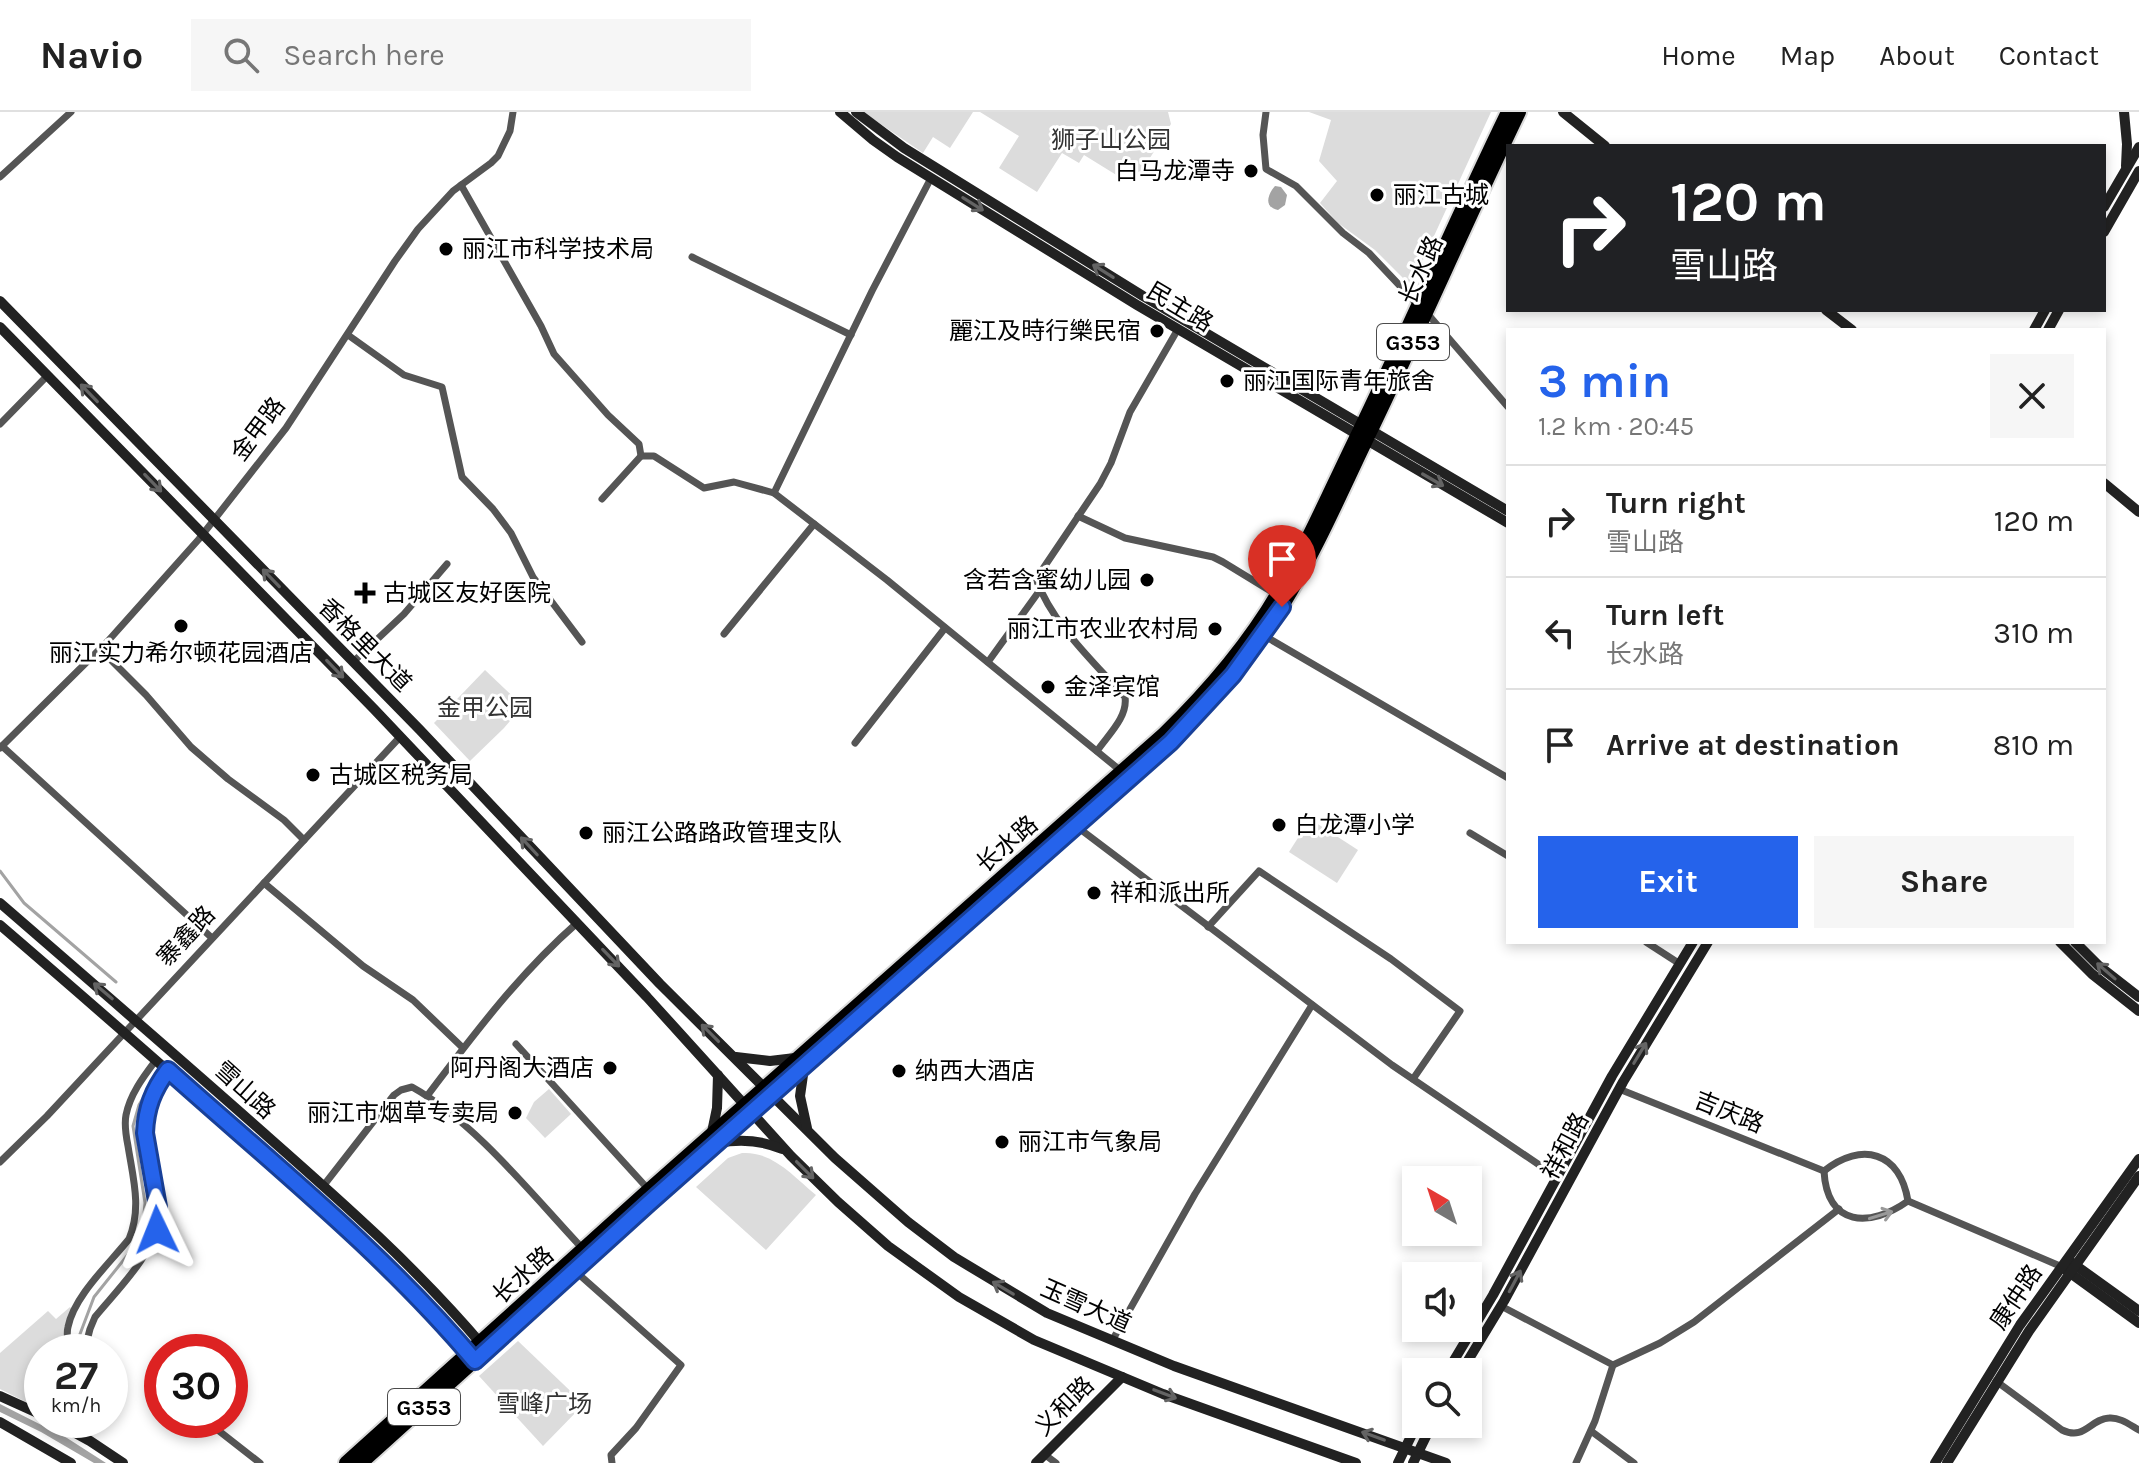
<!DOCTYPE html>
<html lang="en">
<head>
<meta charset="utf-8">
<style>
  :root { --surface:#fff; --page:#f6f6f6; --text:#222; --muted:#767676; --line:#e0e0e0; --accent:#2563eb }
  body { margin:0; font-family:Karla,"Noto Sans SC",sans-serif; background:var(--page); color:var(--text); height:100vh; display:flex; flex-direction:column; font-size:30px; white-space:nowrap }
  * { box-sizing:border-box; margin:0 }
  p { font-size:26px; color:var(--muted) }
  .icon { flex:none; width:44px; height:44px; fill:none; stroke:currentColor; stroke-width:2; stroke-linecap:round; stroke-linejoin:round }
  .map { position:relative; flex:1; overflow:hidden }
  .details { position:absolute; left:1506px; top:216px; width:600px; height:616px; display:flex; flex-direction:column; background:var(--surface); border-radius:0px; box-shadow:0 4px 12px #0003 }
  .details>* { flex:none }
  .guide { position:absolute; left:1506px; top:32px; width:600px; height:168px; border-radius:0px; box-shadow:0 4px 12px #0003; background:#202124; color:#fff; overflow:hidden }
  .needle { width:52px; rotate:321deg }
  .controls { position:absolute; left:1402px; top:1054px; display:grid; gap:16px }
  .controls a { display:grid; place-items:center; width:80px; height:80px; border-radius:0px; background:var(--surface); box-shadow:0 4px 12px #0003; font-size:40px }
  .speed { position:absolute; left:24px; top:1222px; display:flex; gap:16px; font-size:40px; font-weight:700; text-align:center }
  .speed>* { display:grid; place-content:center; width:104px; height:104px; border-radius:50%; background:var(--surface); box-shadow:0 4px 12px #0003; line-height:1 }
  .speed small { font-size:20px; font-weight:400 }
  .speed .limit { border:12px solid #d22; background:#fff; color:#111 }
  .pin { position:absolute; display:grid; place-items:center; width:68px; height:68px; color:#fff; margin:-82px -34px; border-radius:50% 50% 50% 0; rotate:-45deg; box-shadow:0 0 8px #0007 }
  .pin .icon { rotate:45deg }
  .me { position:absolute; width:88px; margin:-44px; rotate:358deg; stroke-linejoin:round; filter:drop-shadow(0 0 6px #0008) }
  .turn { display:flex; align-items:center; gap:28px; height:168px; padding:0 32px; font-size:36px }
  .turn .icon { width:104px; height:104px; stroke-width:2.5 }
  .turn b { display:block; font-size:56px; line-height:68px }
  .round { display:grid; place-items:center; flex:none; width:84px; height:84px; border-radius:0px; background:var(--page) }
  .overview { display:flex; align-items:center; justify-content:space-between; height:136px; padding:0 32px }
  h1 { font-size:48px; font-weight:700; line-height:60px; color:var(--accent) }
  .cta { display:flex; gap:16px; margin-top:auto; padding:16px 32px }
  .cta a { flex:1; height:92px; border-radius:0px; background:var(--accent); color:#fff; font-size:32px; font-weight:700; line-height:92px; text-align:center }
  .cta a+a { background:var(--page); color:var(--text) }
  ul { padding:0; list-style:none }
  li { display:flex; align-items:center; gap:24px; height:112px; padding:0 32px; border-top:2px solid var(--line) }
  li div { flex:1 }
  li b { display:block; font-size:30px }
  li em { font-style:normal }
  header { display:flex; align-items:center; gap:48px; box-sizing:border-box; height:112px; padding:0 40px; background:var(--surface); border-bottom:2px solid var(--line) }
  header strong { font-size:38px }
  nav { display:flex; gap:44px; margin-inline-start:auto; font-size:28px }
  .search { width:560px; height:72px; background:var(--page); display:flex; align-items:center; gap:20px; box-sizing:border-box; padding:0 28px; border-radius:0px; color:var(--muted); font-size:30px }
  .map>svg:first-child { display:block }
  .green { fill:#dcdcdc }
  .water { fill:#a3a3a3 }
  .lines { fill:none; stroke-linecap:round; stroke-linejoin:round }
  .stream { stroke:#a3a3a3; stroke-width:3 }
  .highway-casing { stroke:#dbdbdb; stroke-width:18 }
  .street { stroke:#555; stroke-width:7 }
  .secondary { stroke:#222; stroke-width:10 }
  .highway { stroke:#000; stroke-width:14 }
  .oneway { stroke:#646464 }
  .oneway2 { stroke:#999 }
  .route-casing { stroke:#184099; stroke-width:20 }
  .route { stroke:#2563eb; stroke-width:14 }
  .poi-dot { fill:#000; stroke:#fff; stroke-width:3 }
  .labels { text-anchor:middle; stroke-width:6; stroke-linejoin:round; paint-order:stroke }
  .shield { fill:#fff; stroke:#4c4c4c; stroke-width:2 }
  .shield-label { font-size:22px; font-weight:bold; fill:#000 }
  .park-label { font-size:24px; fill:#333; stroke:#fff }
  .poi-label { font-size:24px; fill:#000; stroke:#fff; text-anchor:start }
  .street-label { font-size:24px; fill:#000; stroke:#fff }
</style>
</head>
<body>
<header>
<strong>Navio</strong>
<div class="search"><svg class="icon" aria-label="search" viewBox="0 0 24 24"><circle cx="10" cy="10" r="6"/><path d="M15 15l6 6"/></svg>Search here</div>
<nav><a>Home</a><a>Map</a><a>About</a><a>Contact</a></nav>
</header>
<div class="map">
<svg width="2139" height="1351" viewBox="0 0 2139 1351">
  <rect width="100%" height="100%" fill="#fff"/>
  <g class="green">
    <polygon points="863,0 973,0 950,36 933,25 923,41"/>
    <polygon points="980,0 1168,0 1171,12 1140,62 1125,53 1118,64 1084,43 1079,51 1062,41 1037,80 999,56 1019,24"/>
    <polygon points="1309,0 1491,0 1411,174 1375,138 1338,111 1320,91 1337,69 1319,49 1331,8"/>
    <polygon points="485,558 523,594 504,616 470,649 434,611"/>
    <polygon points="1310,707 1358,738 1337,771 1289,740"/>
    <polygon points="549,977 571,1002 545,1026 526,1006 534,990"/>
    <path d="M742,1041C773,1039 794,1065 816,1083L766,1138L696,1075L728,1046Z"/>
    <path d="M70,1195L72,1198C66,1213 62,1224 65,1240H42V1298L0,1277V1241L48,1199L56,1207Z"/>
    <polygon points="518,1229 584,1292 543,1334 479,1264"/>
  </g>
  <g class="water">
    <path d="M1275,74L1281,75L1287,83L1285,93L1278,98C1263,95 1268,82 1275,74Z"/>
    <polygon points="0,1292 67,1326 106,1351 94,1351 41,1320 0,1300"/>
  </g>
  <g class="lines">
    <g class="stream">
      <polyline points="0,759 24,791 116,870"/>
      <polyline points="79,1240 80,1222 94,1185 142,1125 145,1091 133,1014 139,993 156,964"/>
    </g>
    <defs>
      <g id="highway">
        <path d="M346,1351L642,1084L1164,622C1207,580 1247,534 1278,481C1308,431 1331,377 1357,324C1409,217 1456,107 1508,0"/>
        <path d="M361,1351L649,1091L1171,630C1213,589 1251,544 1282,494C1316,439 1342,378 1370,320C1421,214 1468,106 1519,0"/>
      </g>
    </defs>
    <use href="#highway" class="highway-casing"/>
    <g class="street">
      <polyline points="1266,0 1263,23 1266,57 1296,74 1343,121 1369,141 1418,193"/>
      <polyline points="0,65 71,0"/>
      <polyline points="461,73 541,214 554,242 608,303 639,332 641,344 654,344 704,376 734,370 774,381 887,468 1121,659"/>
      <polyline points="692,145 851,223"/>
      <polyline points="1426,200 1508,295"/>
      <polyline points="348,223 404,263 442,275 462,365 493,397 511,421 533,465 582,530"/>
      <polyline points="0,312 47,264"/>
      <polyline points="774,381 872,179 931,66"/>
      <polyline points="602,387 641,344"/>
      <polyline points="1078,404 1125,426 1213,445 1223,450 1277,483"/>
      <polyline points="724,522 814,412"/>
      <polyline points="1263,523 1508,666"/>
      <polyline points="100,537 146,583 191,635 228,667 284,708 304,728"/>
      <polyline points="353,550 404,502 447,452"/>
      <polyline points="988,550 1040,478"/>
      <polyline points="855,631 945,516"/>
      <polyline points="2,634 212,826"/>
      <polyline points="0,636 108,529 199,427 286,316 395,149 418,117 453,79 491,51 498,44 510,19 513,0"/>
      <path d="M1097,639C1108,623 1128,605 1125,585C1093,549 1053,513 1036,467L1100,372L1111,351L1130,300L1178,217"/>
      <polyline points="1076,714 1392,953 1557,1065"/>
      <polyline points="1470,721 1508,744"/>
      <polyline points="264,771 363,854 413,888 463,936"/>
      <polyline points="1208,815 1259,759 1391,847 1460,899 1413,967"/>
      <polyline points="1646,830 1680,852"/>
      <polyline points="516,932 649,1078"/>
      <polyline points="1619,977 1824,1059"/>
      <path d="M427,984C474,922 519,862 577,811"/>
      <polyline points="0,1050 47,1004 400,625"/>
      <path d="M1824,1059C1827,1115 1870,1116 1908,1089"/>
      <path d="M1824,1059C1862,1029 1900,1040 1908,1089"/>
      <path d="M324,1073L394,983L401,978L412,975C475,1010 534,1085 583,1137"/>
      <polyline points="1908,1089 2060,1154"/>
      <polyline points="575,1159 681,1253 636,1316 611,1343 612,1351"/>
      <polyline points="1501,1194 1613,1253"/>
      <polyline points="1112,1229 1195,1082 1312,893"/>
      <path d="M70,1240C68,1232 66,1223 68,1215C74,1184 109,1152 129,1127C142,1096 133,1066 128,1034C126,1024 124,1013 126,1003C130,982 144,964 156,948"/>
      <path d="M84,1240L90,1217L95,1205C116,1179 155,1142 158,1107C160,1083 150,1046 145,1021C146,996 153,978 168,958"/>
      <path d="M1996,1269L2062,1318C2085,1329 2090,1307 2109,1306C2120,1305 2130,1313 2139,1318"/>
      <polyline points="205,1308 260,1351"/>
      <polyline points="1591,1319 1634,1351"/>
      <polyline points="1044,1342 1056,1351"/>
      <polyline points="1576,1351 1595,1309 1613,1253 1660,1231 1694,1210 1839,1097"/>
    </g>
    <g class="secondary">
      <polyline points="840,0 873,28 897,45 1137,193 1508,411"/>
      <polyline points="856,0 904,36 1143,184 1508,399"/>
      <polyline points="1563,0 1605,34"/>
      <polyline points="2124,0 2127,32 2126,54"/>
      <polyline points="2104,95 2139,35"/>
      <polyline points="2104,120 2139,59"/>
      <polyline points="0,189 420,618 660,872 835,1046 908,1110 954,1145 1047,1201 1174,1254 1446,1351"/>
      <polyline points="1826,198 1852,218"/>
      <polyline points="0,215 374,597 647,885 791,1044 838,1090 888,1134 959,1185 1034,1228 1163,1282 1356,1351"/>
      <polyline points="2034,218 2045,198"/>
      <polyline points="2048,218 2059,198"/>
      <polyline points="2104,371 2139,400"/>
      <path d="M0,791C89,868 178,945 266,1023C342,1090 417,1156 483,1234"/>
      <path d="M0,813C86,887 171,961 256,1037C331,1103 406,1167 470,1243"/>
      <polyline points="2060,830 2092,862 2139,899"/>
      <polyline points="2075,830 2099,854 2139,885"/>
      <polyline points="736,945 770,949 795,946"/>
      <polyline points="804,956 800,984 807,1016"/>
      <polyline points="712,1020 717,996 718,963"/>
      <path d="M718,1031C740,1027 761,1028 782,1037"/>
      <polyline points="2071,1150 2139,1199"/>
      <polyline points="2066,1158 2139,1211"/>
      <polyline points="1447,1260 1493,1183 1612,964 1693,830"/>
      <polyline points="1461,1260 1504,1189 1623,970 1708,830"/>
      <polyline points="0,1284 42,1303"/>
      <polyline points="52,1308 90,1329 123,1351"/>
      <polyline points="0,1310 71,1351"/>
      <polyline points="1036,1351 1122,1265"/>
      <polyline points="1398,1351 1417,1312"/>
      <polyline points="1413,1351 1432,1312"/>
      <polyline points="1935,1351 2020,1213 2139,1047"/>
      <polyline points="1947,1351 2029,1219 2139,1064"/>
    </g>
    <use href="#highway" class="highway"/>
  </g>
  <defs><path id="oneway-shaft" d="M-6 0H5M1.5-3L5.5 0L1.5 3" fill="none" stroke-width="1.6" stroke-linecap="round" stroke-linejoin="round" transform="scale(2)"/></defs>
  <g class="oneway">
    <use href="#oneway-shaft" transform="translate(973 92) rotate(32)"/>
    <use href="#oneway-shaft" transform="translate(1103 159) rotate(-148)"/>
    <use href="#oneway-shaft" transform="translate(89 281) rotate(-134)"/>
    <use href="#oneway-shaft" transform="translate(1433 368) rotate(30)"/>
    <use href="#oneway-shaft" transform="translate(153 371) rotate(46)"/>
    <use href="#oneway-shaft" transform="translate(271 466) rotate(-134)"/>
    <use href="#oneway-shaft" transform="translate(335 557) rotate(46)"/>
    <use href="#oneway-shaft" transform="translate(529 734) rotate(-133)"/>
    <use href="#oneway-shaft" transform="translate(611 846) rotate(46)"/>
    <use href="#oneway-shaft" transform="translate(2106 859) rotate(-139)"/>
    <use href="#oneway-shaft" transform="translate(103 879) rotate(-140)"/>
    <use href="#oneway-shaft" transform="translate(710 921) rotate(-135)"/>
    <use href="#oneway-shaft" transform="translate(1640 941) rotate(-59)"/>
    <use href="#oneway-shaft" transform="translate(805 1058) rotate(45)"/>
    <use href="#oneway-shaft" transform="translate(1515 1169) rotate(-62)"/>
    <use href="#oneway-shaft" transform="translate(1003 1176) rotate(-149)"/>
    <use href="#oneway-shaft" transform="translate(1165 1282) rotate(21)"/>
    <use href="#oneway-shaft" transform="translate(1373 1324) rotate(-160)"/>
  </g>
  <use class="oneway2" href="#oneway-shaft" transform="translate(1881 1103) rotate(-17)"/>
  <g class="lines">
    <defs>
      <path id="route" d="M157,1118L158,1095L145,1021C146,996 153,978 168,958C273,1052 384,1141 475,1249L649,1091L1171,630L1233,563L1282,495"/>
    </defs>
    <use href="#route" class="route-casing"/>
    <use href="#route" class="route"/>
  </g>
  <g class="poi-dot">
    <circle cx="1251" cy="59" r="8"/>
    <circle cx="1377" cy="83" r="8"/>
    <circle cx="446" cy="137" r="8"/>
    <circle cx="1157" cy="219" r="8"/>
    <circle cx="1227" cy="269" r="8"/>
    <circle cx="1147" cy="468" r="8"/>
    <path d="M361 469h8v8h8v8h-8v8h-8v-8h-8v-8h8z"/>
    <circle cx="181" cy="514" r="8"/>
    <circle cx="1215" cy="517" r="8"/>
    <circle cx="1048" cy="575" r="8"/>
    <circle cx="313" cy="663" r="8"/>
    <circle cx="1279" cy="713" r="8"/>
    <circle cx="586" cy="721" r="8"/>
    <circle cx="1094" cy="781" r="8"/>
    <circle cx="610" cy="956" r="8"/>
    <circle cx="899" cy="959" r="8"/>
    <circle cx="515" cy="1001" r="8"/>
    <circle cx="1002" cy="1030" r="8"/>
  </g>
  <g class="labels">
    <g class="shield">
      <rect x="1377" y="212" width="72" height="36" rx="6"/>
      <rect x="388" y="1277" width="72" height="36" rx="6"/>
    </g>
    <g class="shield-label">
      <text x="1413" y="238">G353</text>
      <text x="424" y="1303">G353</text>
    </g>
    <g class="park-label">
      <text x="1111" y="36">狮子山公园</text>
      <text x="485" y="604">金甲公园</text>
      <text x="544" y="1300">雪峰广场</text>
    </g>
    <g class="poi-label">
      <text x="1235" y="67" text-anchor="end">白马龙潭寺</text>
      <text x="1393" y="91">丽江古城</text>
      <text x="462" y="145">丽江市科学技术局</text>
      <text x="1141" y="227" text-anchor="end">麗江及時行樂民宿</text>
      <text x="1243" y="277">丽江国际青年旅舍</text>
      <text x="1131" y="476" text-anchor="end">含若含蜜幼儿园</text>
      <text x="383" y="489">古城区友好医院</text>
      <text x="1199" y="525" text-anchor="end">丽江市农业农村局</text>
      <text x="181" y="549" text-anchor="middle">丽江实力希尔顿花园酒店</text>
      <text x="1064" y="583">金泽宾馆</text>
      <text x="329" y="671">古城区税务局</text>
      <text x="1295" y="721">白龙潭小学</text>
      <text x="602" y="729">丽江公路路政管理支队</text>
      <text x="1110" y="789">祥和派出所</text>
      <text x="594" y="964" text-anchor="end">阿丹阁大酒店</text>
      <text x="915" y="967">纳西大酒店</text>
      <text x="499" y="1009" text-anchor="end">丽江市烟草专卖局</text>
      <text x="1018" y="1038">丽江市气象局</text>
    </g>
    <g class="street-label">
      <text transform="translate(1421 158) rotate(-66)" y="8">长水路</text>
      <text transform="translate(1180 195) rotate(31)" y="8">民主路</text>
      <text transform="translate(258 317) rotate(-53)" y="8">金甲路</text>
      <text transform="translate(365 533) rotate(45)" y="8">香格里大道</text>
      <text transform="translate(1007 732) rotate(-41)" y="8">长水路</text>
      <text transform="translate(186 824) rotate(-47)" y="8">寨鑫路</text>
      <text transform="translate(245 978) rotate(42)" y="8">雪山路</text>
      <text transform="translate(1729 1000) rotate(22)" y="8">吉庆路</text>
      <text transform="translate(1565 1034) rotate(-62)" y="8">祥和路</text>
      <text transform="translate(523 1163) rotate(-42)" y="8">长水路</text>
      <text transform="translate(2016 1185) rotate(-56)" y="8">康仲路</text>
      <text transform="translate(1086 1194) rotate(24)" y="8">玉雪大道</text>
      <text transform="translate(1064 1294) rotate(-45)" y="8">义和路</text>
    </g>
  </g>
</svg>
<div class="controls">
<a><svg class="needle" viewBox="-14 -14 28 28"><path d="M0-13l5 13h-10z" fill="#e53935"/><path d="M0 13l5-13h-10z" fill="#767676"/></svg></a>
<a><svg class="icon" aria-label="sound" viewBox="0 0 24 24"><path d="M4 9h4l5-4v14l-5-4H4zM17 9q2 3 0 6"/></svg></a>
<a><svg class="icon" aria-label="search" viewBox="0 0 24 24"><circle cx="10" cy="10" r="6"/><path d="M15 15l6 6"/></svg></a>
</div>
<div class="speed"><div>27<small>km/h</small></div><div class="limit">30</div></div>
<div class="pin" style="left:1282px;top:495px;background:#d93025"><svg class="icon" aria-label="arrive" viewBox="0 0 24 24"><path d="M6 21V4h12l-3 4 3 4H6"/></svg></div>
<svg class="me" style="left:157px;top:1118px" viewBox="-20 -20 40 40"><path d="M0-17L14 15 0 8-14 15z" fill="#2563eb" stroke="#fff" stroke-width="4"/></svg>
<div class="guide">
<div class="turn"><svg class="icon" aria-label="right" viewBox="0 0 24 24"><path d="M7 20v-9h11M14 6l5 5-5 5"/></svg><div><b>120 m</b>雪山路</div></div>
</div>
<section class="details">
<div class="overview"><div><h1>3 min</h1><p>1.2 km · 20:45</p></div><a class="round"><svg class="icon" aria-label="close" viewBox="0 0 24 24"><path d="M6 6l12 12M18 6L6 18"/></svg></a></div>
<ul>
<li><svg class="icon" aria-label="right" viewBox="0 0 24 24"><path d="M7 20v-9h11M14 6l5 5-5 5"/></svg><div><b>Turn right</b><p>雪山路</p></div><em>120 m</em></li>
<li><svg class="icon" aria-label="left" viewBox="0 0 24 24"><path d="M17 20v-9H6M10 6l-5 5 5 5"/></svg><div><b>Turn left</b><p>长水路</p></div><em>310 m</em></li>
<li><svg class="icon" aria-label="arrive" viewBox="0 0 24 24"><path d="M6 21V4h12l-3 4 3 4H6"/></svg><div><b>Arrive at destination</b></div><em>810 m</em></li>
</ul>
<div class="cta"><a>Exit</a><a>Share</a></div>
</section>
</div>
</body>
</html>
